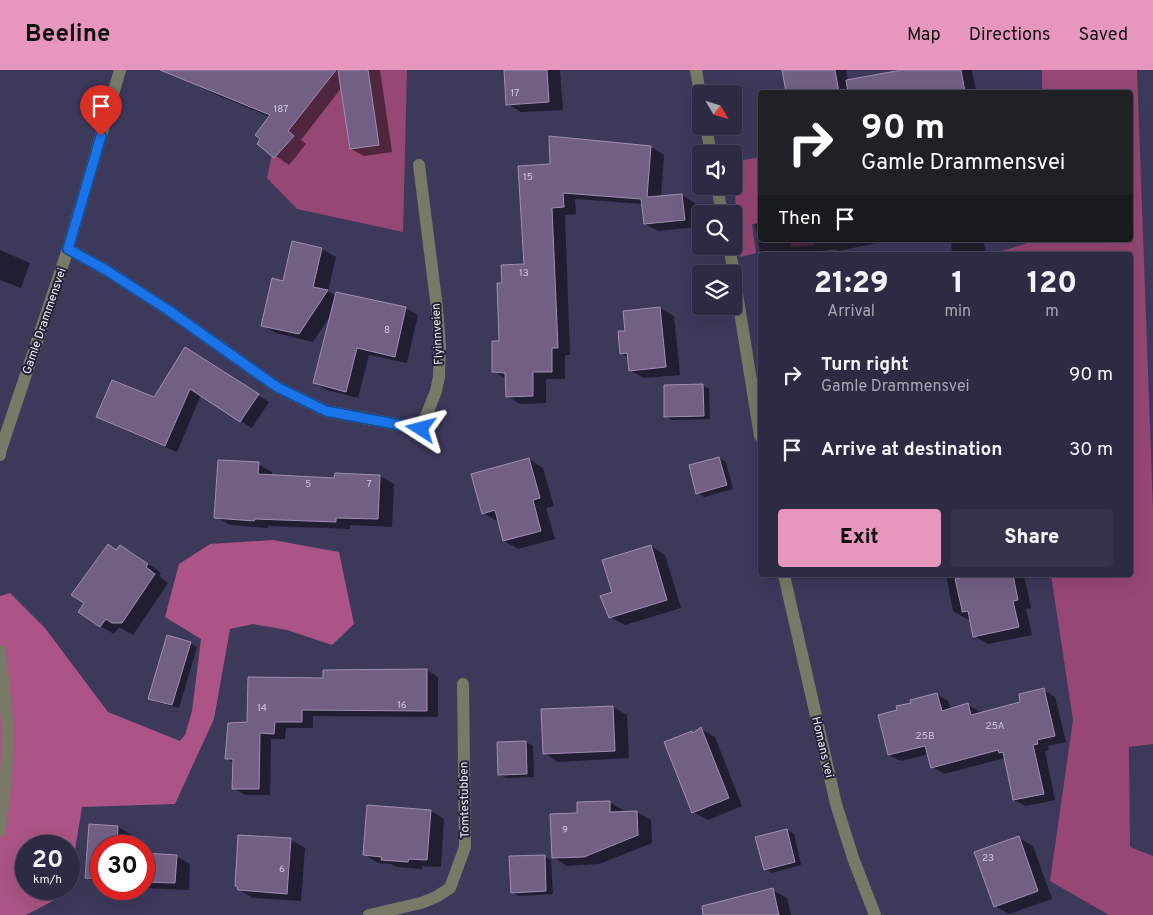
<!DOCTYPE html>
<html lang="en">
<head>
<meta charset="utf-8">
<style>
  :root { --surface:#2d2b44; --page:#35334b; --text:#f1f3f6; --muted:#a7a7b2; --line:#48475d; --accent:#e797bd }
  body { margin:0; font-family:Overpass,sans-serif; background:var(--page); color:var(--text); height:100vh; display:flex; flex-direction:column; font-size:19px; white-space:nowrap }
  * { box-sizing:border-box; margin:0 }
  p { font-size:16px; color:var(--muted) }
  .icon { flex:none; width:28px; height:28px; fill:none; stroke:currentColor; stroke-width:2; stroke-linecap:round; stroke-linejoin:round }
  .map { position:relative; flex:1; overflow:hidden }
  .sheet { position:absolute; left:758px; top:182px; width:375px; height:325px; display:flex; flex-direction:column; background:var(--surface); border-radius:5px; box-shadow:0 5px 20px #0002,0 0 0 1px var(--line) }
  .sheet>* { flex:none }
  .top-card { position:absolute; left:758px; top:20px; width:375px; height:152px; border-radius:5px; box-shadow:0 5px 20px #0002,0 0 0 1px var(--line); background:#202124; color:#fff; overflow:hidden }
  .needle { width:32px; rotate:128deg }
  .controls { position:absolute; left:692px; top:15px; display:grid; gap:10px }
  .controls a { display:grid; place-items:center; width:50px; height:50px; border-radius:5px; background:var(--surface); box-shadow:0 5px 20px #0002,0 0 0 1px var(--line); font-size:25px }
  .speed { position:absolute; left:15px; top:765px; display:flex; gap:10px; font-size:25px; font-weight:700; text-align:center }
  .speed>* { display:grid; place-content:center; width:65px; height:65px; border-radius:50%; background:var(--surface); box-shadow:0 5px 20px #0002,0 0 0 1px var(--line); line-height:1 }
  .speed small { font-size:12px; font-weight:400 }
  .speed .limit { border:8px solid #d22; background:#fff; color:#111 }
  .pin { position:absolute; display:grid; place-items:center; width:42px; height:42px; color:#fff; margin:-51px -21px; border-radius:50% 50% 50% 0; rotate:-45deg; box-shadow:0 0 5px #0007 }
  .pin .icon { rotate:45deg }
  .me { position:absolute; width:55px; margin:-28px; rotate:279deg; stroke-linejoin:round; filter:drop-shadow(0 0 4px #0008) }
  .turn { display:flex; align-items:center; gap:18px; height:105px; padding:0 20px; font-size:22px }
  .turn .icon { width:65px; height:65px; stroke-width:2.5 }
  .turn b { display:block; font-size:35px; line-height:42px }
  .then { display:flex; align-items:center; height:48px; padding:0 20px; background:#0003; gap:10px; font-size:19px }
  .eta { display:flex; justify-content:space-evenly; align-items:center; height:85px; text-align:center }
  .eta b { font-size:30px; font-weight:800; line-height:35px }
  .button { display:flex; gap:10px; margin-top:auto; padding:10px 20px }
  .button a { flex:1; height:58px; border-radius:5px; background:var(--accent); color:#111; font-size:20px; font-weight:800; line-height:58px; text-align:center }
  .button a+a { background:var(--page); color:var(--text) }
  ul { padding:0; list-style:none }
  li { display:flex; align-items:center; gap:15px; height:75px; padding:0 20px }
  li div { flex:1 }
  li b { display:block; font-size:19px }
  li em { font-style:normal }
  header { display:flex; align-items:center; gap:30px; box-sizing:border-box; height:70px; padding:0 25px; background:var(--accent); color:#111 }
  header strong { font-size:24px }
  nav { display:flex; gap:28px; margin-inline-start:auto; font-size:18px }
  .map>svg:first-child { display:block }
  .green { fill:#964774 }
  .forest { fill:#ab5485; fill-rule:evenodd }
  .shadow { fill:#0007 }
  .building { fill:#726084; stroke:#a18eb4 }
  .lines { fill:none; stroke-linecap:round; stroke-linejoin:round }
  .minor { stroke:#797967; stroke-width:12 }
  .route-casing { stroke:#114b97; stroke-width:12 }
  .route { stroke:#1a73e8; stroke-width:9 }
  .labels { text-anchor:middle; stroke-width:4; stroke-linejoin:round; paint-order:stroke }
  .number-label { font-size:10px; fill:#cec9df }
  .street-label { font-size:12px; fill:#ececfd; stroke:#232232 }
</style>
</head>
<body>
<header>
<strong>Beeline</strong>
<nav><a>Map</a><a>Directions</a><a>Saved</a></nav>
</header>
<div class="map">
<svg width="1153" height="845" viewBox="0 0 1153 845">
  <rect width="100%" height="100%" fill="#3c395b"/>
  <g class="green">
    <polygon points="290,0 407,0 403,162 297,139 267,108"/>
    <polygon points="1042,0 1137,0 1153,439 1153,674 1129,677 1130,777 1153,786 1153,845 1109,845 1050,811 1073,650 1051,505 1130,505 1130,185 1002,185 1002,181 1037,170 1130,170 1130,22 1042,22"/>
    <polygon points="760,87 760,153 752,154 756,183 740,187 734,112 734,92"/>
    <polygon points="790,170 814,170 815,175 791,177"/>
  </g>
  <path class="forest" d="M273,470L339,482L354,554L332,575L287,560L253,554L230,559L214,649L175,734L82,737L68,823L26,845H0V526L10,523L45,558L108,642L180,671L185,665L192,641L201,569L165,547L179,494L210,474ZM26,776H69V819H26Z"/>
  <g class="shadow">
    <polygon points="203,0 380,0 392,82 364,86 351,79 342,17 301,70 306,74 289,95 258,74 270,47 210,22 197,15"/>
    <polygon points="505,0 560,0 563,40 521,42 507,34"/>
    <polygon points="783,0 846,0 848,11 897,2 897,0 972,0 976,22 787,22"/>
    <polygon points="550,68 651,77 664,85 661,127 682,125 695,133 697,157 658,161 645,154 643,134 575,129 576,144 565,145 570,285 565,285 565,309 546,309 546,333 520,334 507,326 506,309 493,301 500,273 503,214 525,195 551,96"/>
    <polygon points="760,153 760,170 892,170 838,181 835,179 796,185 765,185 760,182 755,154"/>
    <polygon points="951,170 983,170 987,185 952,185"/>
    <polygon points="293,172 322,179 336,187 328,221 336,226 405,238 418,245 407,293 369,285 358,328 327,320 314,313 331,245 313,272 276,263 262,255 284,212"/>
    <polygon points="0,180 30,193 21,218 0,210"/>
    <polygon points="660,238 674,246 680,305 644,308 630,300 629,288 621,283 627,262"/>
    <polygon points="197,286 269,332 252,358 201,325 177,382 109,353 97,347 154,329"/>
    <polygon points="703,315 709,319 710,349 672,350 665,346"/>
    <polygon points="719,388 726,392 733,419 704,427 698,423"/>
    <polygon points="529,389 543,398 554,436 546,438 555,469 518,479 504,471 499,450 497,451 483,443"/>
    <polygon points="258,394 272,402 272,406 335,409 380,406 394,414 392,457 350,455 350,459 268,456 268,458 230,455 216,447"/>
    <polygon points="108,476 117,481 120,476 134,484 161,503 159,506 168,513 133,565 119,557 114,564 100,556"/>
    <polygon points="651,476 665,485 681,538 625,555 610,547 614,523"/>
    <polygon points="946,505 1024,505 1031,538 1026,539 1032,565 988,574 974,566 971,549 967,549 953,541"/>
    <polygon points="190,573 197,577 179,638 156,632 150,628"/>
    <polygon points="427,600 438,607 438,647 313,646 313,658 286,658 285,669 271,669 270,725 245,725 234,718 234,693 226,688 248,654 324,609"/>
    <polygon points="1043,620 1055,627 1066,672 1048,676 1049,680 1045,681 1055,730 1026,736 1014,730 1005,688 944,704 933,697 929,684 901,691 889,685 899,641 912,633 936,624 948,631 951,639 968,635 980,642 981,644 1022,633"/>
    <polygon points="613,637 627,645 629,688 558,692 544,683"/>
    <polygon points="701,659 715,667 742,736 708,750 693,742 692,662 694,663"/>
    <polygon points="526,672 533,676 534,707 506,708 499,704"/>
    <polygon points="609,732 623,740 624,742 637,742 651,750 652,773 599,794 567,796 553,787 579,744"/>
    <polygon points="431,741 444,749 441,797 422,796 422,799 397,797 391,794 378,793 364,784"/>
    <polygon points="90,755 118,757 132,765 131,776 101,776 101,816 87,808"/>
    <polygon points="787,760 794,764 801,795 772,803 765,799"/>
    <polygon points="240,766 291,770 305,778 301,831 253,828 239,820 239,817 236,816"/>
    <polygon points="1019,768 1033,776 1052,829 1009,844 995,836"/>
    <polygon points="144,785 176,786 190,794 189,820 144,818"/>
    <polygon points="544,786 551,790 553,824 519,826 512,822"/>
    <polygon points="772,820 787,828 791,845 720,845"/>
  </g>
  <g class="building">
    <polygon points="160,0 336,0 288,61 294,66 274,88 257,74 260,69 255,65 270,45"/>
    <polygon points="338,0 368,0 379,75 350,79"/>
    <polygon points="504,0 547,0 549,32 506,35"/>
    <polygon points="782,0 835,0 839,22 786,22"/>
    <polygon points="902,0 961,0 965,22 848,22 846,10"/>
    <polygon points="549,66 651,76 647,127 682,124 685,150 644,154 641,129 563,123 564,137 552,138 558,278 552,278 552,302 533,302 533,326 506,327 505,303 492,302 492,271 499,271 497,213 502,213 501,195 524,194 518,96 550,94"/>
    <polygon points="292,171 322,178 313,217 328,220 299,264 261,256 272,208 283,211"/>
    <polygon points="336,222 406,237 395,287 357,278 346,322 313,313"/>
    <polygon points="660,237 666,297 629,301 627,283 620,284 618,261 625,261 623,241"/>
    <polygon points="185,277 259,324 240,352 190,319 165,376 96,347 112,310 154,327"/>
    <polygon points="703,314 704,346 664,347 664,315"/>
    <polygon points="719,387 727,415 696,424 689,395"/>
    <polygon points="529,388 540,428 533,430 541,461 503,471 495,440 482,444 471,404"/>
    <polygon points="218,390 259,392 258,404 334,408 335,403 380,405 378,449 336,448 336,452 255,449 254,451 214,448"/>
    <polygon points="108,474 116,480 120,475 148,494 146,497 155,504 122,553 112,553 106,549 100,557 78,542 84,533 71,525"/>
    <polygon points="651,475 667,530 609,548 600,526 612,522 602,490"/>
    <polygon points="972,505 1013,505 1018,530 1013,531 1019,557 973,567 968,541 962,542 962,540 955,509"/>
    <polygon points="167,565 191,572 172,635 148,629"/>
    <polygon points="427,599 427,641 302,640 302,652 275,652 274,664 260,663 259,719 232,719 233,689 225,689 228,653 247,652 248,607 323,608 323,600"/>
    <polygon points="1044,618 1055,666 1037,670 1038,674 1033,675 1044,724 1013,730 1003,682 999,683 998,680 931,698 925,676 888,685 878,645 897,640 896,636 911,633 910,630 937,623 942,641 968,633 971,645 1020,632 1019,624"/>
    <polygon points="613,636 615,681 543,684 541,639"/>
    <polygon points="701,657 729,728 692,743 664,672 692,661 693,663"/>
    <polygon points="526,671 527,704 498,705 497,672"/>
    <polygon points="610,731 610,742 637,741 638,765 584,787 552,788 550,744 577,743 577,732"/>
    <polygon points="367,735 431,740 427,790 409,789 408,792 381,790 382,787 363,785"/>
    <polygon points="89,754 118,756 117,775 124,775 101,776 101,809 85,808"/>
    <polygon points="787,759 795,792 764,800 755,767"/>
    <polygon points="238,765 291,768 287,824 238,820 237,816 235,816"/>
    <polygon points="1019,766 1038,821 994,837 974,782"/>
    <polygon points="144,783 177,785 175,813 144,812"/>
    <polygon points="545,785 546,821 511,823 509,786"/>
    <polygon points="773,818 779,845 703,845 702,836"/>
  </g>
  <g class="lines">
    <g class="minor">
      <polyline points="696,0 701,30"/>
      <polyline points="706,56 711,84"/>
      <polyline points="717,116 722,144"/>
      <polyline points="729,176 734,204"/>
      <polyline points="68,179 106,200 168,240 277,317 326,341 421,359 436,321 439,307 440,276 437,238 419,95"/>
      <polyline points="734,205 760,366"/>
      <polyline points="0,385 1,379 68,179 120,0"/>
      <polyline points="784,505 836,734 853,788 875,845"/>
      <polyline points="0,581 8,660 6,708 0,761"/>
      <polyline points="369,845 421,833 436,827 450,818 465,777 463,614"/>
    </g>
  </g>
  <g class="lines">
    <defs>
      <polyline id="route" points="101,66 68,179 106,200 168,240 277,317 326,341 421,359"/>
    </defs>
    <use href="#route" class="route-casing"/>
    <use href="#route" class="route"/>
  </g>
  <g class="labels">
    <g class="number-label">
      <text x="515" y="26">17</text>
      <text x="281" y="42">187</text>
      <text x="528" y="110">15</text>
      <text x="524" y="206">13</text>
      <text x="387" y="263">8</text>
      <text x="308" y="417">5</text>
      <text x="369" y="417">7</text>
      <text x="402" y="638">16</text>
      <text x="262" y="641">14</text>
      <text x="995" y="659">25A</text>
      <text x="925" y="669">25B</text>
      <text x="565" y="763">9</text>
      <text x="988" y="791">23</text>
      <text x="282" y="802">6</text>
    </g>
    <g class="street-label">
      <text transform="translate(44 251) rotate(-71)" y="4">Gamle Drammensvei</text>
      <text transform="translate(437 264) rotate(-93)" y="4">Flyinnveien</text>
      <text transform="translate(823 677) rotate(77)" y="4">Homans vei</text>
      <text transform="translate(464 730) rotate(-91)" y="4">Tomtestubben</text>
    </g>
  </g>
</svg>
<div class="controls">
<a><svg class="needle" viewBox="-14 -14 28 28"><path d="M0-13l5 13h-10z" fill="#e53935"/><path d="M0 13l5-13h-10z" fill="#a7a7b2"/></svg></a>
<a><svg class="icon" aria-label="sound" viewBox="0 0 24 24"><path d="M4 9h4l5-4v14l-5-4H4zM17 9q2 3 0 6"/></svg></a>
<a><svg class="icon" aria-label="search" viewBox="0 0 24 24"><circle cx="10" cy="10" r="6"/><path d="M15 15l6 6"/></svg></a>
<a><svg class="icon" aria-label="layers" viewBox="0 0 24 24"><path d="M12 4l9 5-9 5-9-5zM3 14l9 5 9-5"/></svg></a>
</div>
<div class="speed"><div>20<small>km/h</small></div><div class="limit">30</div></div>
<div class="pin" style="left:101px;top:66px;background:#d93025"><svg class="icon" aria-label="arrive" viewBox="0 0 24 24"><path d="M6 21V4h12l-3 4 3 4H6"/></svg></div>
<svg class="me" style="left:421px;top:359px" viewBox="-20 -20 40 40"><path d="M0-17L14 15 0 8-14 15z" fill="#1a73e8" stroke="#fff" stroke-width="4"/></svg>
<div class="top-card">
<div class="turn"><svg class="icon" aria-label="right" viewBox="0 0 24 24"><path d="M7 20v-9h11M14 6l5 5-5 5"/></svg><div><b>90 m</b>Gamle Drammensvei</div></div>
<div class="then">Then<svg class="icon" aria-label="arrive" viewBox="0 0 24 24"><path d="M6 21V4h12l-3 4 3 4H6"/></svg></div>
</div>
<section class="sheet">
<div class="eta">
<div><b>21:29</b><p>Arrival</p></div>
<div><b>1</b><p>min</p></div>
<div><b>120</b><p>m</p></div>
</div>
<ul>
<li><svg class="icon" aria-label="right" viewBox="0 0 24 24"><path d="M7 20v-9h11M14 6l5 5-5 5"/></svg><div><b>Turn right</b><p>Gamle Drammensvei</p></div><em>90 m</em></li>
<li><svg class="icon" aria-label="arrive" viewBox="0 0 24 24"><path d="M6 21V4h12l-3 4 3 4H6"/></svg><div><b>Arrive at destination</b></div><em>30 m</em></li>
</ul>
<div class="button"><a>Exit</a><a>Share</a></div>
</section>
</div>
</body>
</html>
